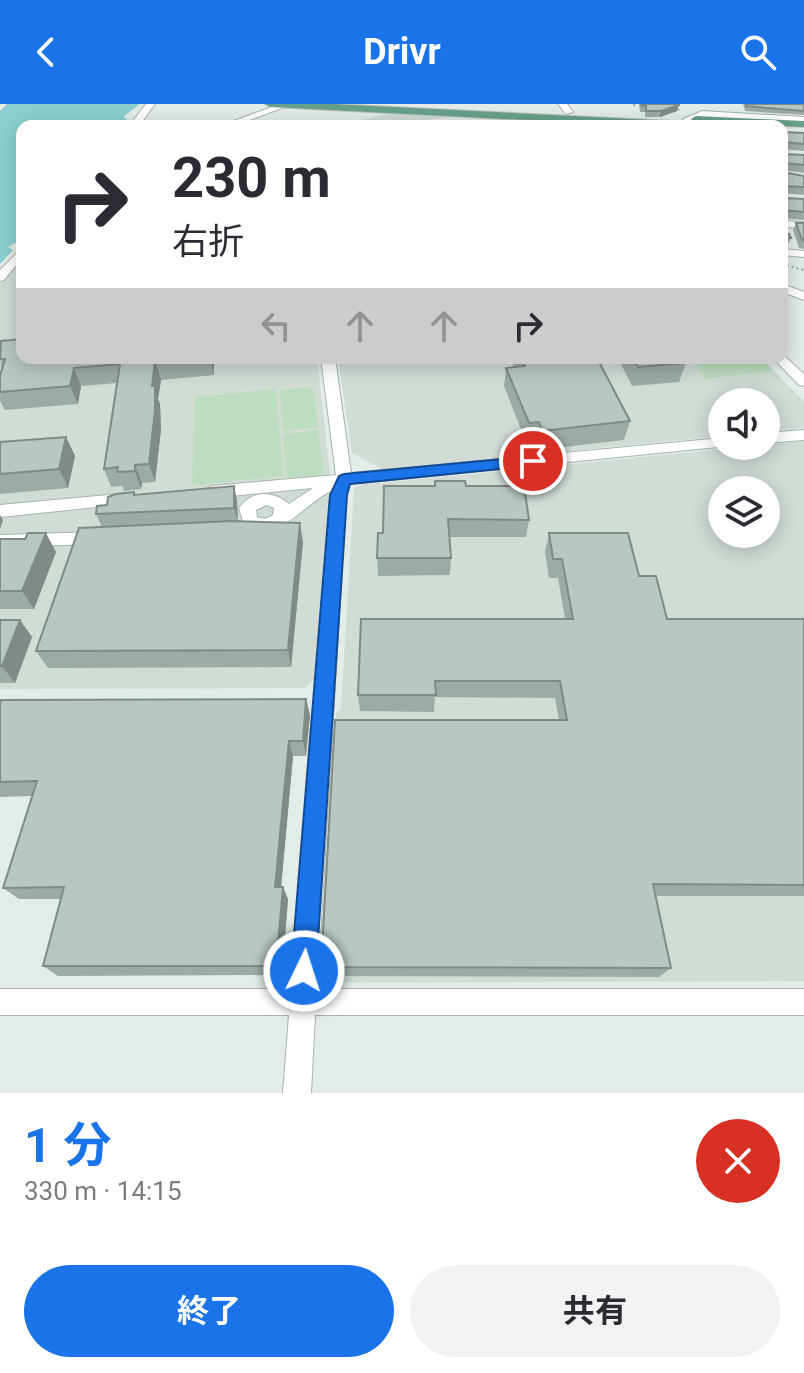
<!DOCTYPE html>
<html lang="ja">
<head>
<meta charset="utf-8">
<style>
  :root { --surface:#fff; --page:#f2f2f3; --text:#2b2b33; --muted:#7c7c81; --accent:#1a73e8 }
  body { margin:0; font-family:Roboto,"Noto Sans JP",sans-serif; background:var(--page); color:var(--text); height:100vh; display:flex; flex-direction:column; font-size:30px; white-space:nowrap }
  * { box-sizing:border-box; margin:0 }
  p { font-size:26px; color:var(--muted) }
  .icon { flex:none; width:44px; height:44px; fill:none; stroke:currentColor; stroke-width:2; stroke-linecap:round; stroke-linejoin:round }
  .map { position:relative; height:989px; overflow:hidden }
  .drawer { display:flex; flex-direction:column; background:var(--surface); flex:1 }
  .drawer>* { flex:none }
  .top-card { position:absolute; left:16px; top:16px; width:772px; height:244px; border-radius:16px; box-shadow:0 4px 20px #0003; background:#fff; color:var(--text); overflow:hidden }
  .controls { position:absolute; left:708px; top:284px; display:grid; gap:16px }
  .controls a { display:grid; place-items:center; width:72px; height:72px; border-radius:50%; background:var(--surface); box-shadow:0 4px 20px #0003; font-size:40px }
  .pin { position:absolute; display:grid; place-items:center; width:68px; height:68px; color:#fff; margin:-34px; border:4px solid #fff; border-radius:50%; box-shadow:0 2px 8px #0007 }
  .me { position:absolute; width:88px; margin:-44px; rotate:4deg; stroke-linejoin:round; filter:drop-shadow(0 0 6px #0008) }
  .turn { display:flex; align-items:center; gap:28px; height:168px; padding:0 24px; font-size:36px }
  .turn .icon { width:104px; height:104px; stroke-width:2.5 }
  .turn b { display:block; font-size:56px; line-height:68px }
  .lanes { display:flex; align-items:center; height:76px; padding:0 24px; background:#0003; justify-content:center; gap:40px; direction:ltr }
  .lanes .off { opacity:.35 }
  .round { display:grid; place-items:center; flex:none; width:84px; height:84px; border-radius:42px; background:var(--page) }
  .summary { display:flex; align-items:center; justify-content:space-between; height:136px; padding:0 24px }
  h1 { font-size:48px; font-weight:700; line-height:60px; color:var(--accent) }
  .action { display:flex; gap:16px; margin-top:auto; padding:16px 24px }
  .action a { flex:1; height:92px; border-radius:48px; background:var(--accent); color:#fff; font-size:32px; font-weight:700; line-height:92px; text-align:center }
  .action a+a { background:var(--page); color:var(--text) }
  header { display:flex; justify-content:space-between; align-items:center; height:104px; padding:0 24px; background:var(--accent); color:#fff; font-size:36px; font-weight:700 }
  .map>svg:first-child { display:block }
  .built { fill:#d1dcd5; fill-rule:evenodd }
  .green { fill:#bcddc0 }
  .water { fill:#8ccfd0 }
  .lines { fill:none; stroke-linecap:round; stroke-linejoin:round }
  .minor-casing { stroke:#a6b4ad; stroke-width:2 }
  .major-casing { stroke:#c1c9c6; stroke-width:2 }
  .path { stroke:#84af9b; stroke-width:2; stroke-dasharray:2 3; stroke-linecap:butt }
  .minor { fill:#fff; fill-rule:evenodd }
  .major { fill:#68a18a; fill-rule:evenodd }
  .wall { fill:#9eaba4 }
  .shaded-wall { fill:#818b86 }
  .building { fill:#b8c7bf; stroke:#818b86; stroke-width:2 }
  .route { fill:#1a73e8; stroke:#114b97; stroke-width:2 }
</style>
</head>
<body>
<header><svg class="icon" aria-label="back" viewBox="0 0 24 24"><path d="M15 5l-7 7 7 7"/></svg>Drivr<svg class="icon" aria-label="search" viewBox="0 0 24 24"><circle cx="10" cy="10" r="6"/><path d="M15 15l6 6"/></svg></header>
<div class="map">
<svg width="804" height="989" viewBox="0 0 804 989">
  <rect width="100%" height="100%" fill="#e3ece7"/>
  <g class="built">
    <polygon points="389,9 401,10 451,13 418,17 428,22 340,22"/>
    <polygon points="22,154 22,254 317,254 330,369 326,372 0,403 0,180"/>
    <polygon points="338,254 692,254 706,275 774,267 804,298 804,324 766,328 766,298 722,298 722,332 382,365 352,349"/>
    <path d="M804,337V877L324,879L319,872L336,609L341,605L354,385L360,381ZM722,386H766V430H722Z"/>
    <polygon points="312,382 329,393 314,575 305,584 0,585 0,412"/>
  </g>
  <g class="green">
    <polygon points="692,254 762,254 774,267 706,275"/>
    <polygon points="313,283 318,323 283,327 280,286"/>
    <polygon points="276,285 283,372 192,381 195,293"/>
    <polygon points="318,326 324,370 287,374 283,330"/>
  </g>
  <polygon class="water" points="7,0 140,0 123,13 127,15 122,22 22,22 22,135 8,143 13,146 0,160 0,7"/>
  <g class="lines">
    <defs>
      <g id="minor">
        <polygon points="146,0 155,0 139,22 129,22"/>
        <polygon points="280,0 290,1 234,22 220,22"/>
        <polygon points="558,0 567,0 573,8 566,10"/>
        <polygon points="702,7 804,13 804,19 703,13 687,18 683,15"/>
        <polygon points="782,117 804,118 804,124 782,123"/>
        <polygon points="22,144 22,154 4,176 0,177 0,166"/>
        <polygon points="782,145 804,147 804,153 782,151"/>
        <polygon points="782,180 804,188 804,196 782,188"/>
        <polygon points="782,250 804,270 804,282 799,281 773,254 782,254"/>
        <path d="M321,254H335L351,369L722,334V342H728L350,380L346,391L317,885H804V911H315L311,989H283L289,911H0V885H291L331,387C297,405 287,434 244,421L239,404C252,386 273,386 289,400L313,384L211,394L203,388L211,382L336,371ZM267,401L274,404L273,411L265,415L257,413L256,406Z"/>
        <polygon points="804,326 804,336 766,339 766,329"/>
        <polygon points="130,389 138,395 136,399 0,413 0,401"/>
        <polygon points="97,428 105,434 97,440 0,443 0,431"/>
      </g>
      <polygon id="major" points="265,0 334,0 694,18 691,15 696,12 804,17 804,23 713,19 717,22 645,22 270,3"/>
    </defs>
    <use href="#minor" class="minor-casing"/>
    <use href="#major" class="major-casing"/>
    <g class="path">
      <polyline points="634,0 635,4"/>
      <polyline points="678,0 679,6"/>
      <polyline points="782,160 804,166"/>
    </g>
    <use href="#minor" class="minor"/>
    <use href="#major" class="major"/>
  </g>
  <g class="wall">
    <polygon points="639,0 679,0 677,7 660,13 645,13 645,8 640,8"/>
    <polygon points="743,0 804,0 804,11 745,7"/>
    <polygon points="782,28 804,29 804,47 782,45"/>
    <polygon points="784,50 804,51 804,69 782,66"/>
    <polygon points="782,68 804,72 804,91 782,89"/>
    <polygon points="782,91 785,94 804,94 804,116 782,114"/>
    <polygon points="796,119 804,119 804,145 799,144 793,126"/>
    <polygon points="782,129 791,134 787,142 782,143"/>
    <polygon points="0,239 22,254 243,254 214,256 214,271 161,276 158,295 160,300 161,325 155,378 142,379 141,385 124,387 122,382 111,383 104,365 117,279 81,282 78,300 5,306 0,297 1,268"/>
    <polygon points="342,254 364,254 342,256"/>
    <polygon points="486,254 597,254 630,317 624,336 539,346 535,337 526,338 504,282 506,264 514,263 511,257 488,259"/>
    <polygon points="618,254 683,254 686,259 679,278 632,282"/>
    <polygon points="66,333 75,352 68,384 0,390 0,338"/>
    <polygon points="466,382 529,416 526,433 450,433 451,454 450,471 378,472 377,454 383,429"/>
    <polygon points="135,391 237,396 237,417 303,438 291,563 48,564 36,547 102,423 96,410 107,401"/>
    <polygon points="549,429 639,472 667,515 804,515 804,792 656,792 671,864 659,873 324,872 321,863 559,616 555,594 435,593 434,608 360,607 358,591 565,515 558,474 549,474 545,448"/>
    <polygon points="0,435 56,448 34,505 0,505"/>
    <polygon points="0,516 20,516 32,533 15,579 0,579"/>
    <polygon points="306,595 310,611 306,652 293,652 281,783 288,795 282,871 58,872 43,862 61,795 19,795 3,784 32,692 0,693 0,599"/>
  </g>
  <g class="shaded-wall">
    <polygon points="679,1 677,7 660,13 661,7"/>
    <polygon points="210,254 214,254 214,271"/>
    <polygon points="155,257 161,276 158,295 160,300 161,325 155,378 149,360 152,282"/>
    <polygon points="74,264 81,282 78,300 70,282"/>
    <polygon points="66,333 75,352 68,384 59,365"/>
    <polygon points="135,361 142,379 141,385 135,367"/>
    <polygon points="234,382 237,396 238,418 234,404"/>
    <polygon points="0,411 3,416 0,425"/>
    <polygon points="300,419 303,438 291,563 288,546"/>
    <polygon points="46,429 56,448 34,505 22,487"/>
    <polygon points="20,516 32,533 15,579 2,562"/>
    <polygon points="306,595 310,611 306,652 303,637"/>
    <polygon points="289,637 293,652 280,795 275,783"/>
    <polygon points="283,783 288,795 282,871 276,862"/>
  </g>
  <g class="building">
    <polygon points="641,0 679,0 679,1 661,7 646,7 646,2 642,2"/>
    <polygon points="746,0 804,0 804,7 746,2"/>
    <polygon points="782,28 804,29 804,40 785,38 782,46"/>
    <polygon points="782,47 784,50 804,51 804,61 785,59 782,67"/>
    <polygon points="782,68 804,72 804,83 785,82 782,90"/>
    <polygon points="782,91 785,94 804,95 804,108 782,106"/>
    <polygon points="796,119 804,119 804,137 802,136"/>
    <polygon points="782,129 789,130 791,134 783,134 782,141"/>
    <polygon points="22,235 22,254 197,254 155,257 152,282 155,282 155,306 149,360 135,361 135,367 117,368 118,363 104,365 120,260 74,264 70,282 0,288 0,272 5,255 0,255 1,237"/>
    <polygon points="521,254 597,254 630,317 542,327 539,318 529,319 506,264 525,262"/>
    <polygon points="633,254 683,254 686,259 638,263"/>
    <polygon points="66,333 59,365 0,370 0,338"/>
    <polygon points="435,377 465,377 466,382 524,382 529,416 448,415 451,454 377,454 378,429 383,429 384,382 435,382"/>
    <polygon points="234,382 234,404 96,410 97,402 107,401 108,393 116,390 134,388 134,391"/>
    <polygon points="233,417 300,419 288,546 36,547 79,424"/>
    <polygon points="28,429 46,429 22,487 0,487 0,435 25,435"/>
    <polygon points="549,429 628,429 639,472 656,472 667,515 804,515 804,781 653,780 671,864 321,863 335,616 567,616 560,577 435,577 436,591 358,591 361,515 573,515 562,455 553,455"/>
    <polygon points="0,516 20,516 2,562 0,562"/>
    <polygon points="306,595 303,637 289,637 275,783 283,783 276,862 43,862 64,783 3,784 37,677 0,678 0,599 1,596"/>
  </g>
  <polygon class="route" points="533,352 541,357 539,361 350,380 347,391 316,867 313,876 304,880 295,876 291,867 330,391 339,372 344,370"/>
</svg>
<div class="controls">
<a><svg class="icon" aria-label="sound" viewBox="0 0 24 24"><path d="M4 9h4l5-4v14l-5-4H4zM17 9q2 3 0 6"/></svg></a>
<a><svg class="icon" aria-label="layers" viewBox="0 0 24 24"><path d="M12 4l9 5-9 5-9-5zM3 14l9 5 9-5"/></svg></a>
</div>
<div class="pin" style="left:533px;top:357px;background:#d93025"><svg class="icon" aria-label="arrive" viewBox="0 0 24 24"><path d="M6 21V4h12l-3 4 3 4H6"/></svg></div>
<svg class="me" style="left:304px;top:867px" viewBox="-20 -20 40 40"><circle r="17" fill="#1a73e8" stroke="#fff" stroke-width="3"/><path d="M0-11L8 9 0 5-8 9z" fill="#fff"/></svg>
<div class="top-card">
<div class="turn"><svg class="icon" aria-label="right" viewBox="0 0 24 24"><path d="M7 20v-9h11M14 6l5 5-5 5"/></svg><div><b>230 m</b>右折</div></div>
<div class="lanes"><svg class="icon off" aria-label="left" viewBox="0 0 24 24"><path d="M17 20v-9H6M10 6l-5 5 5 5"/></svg><svg class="icon off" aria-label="ahead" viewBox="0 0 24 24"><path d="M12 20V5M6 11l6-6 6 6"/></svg><svg class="icon off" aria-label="ahead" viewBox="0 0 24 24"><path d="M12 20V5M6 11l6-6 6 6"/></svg><svg class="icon" aria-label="right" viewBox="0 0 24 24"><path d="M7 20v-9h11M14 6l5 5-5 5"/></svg></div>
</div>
</div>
<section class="drawer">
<div class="summary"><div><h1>1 分</h1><p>330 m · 14:15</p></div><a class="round" style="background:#d93025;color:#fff"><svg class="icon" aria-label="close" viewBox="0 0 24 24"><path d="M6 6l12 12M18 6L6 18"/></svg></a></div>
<div class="action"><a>終了</a><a>共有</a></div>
</section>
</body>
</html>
